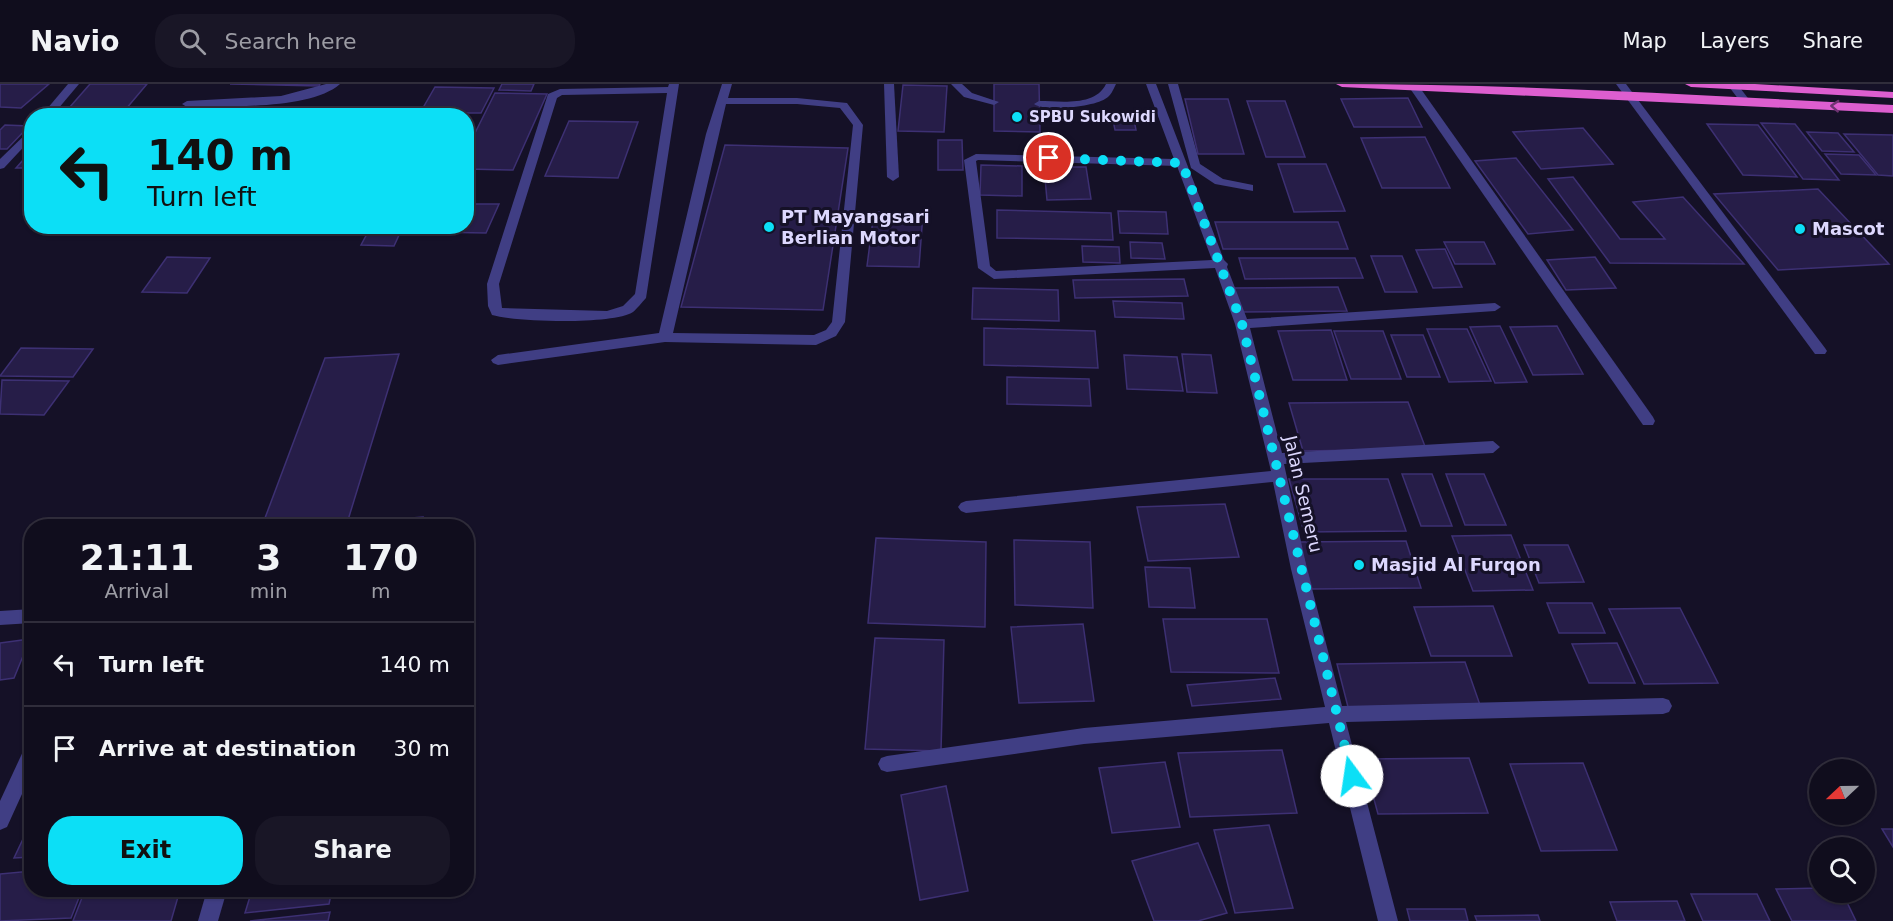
<!DOCTYPE html>
<html lang="en">
<head>
<meta charset="utf-8">
<style>
  :root { --surface:#100d1d; --page:#191626; --text:#f1f3f6; --muted:#9c9ca4; --line:#302d3b; --accent:#0cdff6 }
  body { margin:0; font-family:"DejaVu Sans",sans-serif; background:var(--page); color:var(--text); height:100vh; display:flex; flex-direction:column; font-size:22px; white-space:nowrap }
  * { box-sizing:border-box; margin:0 }
  p { font-size:20px; color:var(--muted) }
  .icon { flex:none; width:33px; height:33px; fill:none; stroke:currentColor; stroke-width:2; stroke-linecap:round; stroke-linejoin:round }
  .map { position:relative; flex:1; overflow:hidden }
  .details { position:absolute; left:24px; top:435px; width:450px; height:378px; display:flex; flex-direction:column; background:var(--surface); border-radius:24px; box-shadow:0 2px 4px #0004,0 0 0 2px var(--line) }
  .details>* { flex:none }
  .top-card { position:absolute; left:24px; top:24px; width:450px; height:126px; border-radius:24px; box-shadow:0 2px 4px #0004,0 0 0 2px var(--line); background:#0cdff6; color:#111; overflow:hidden }
  .needle { width:39px; rotate:248deg }
  .controls { position:absolute; left:1809px; top:675px; display:grid; gap:12px }
  .controls a { display:grid; place-items:center; width:66px; height:66px; border-radius:50%; background:var(--surface); box-shadow:0 2px 4px #0004,0 0 0 2px var(--line); font-size:30px }
  .pin { position:absolute; display:grid; place-items:center; width:51px; height:51px; color:#fff; margin:-26px; border:3px solid #fff; border-radius:50%; box-shadow:0 2px 6px #0007 }
  .me { position:absolute; width:66px; margin:-33px; rotate:346deg; stroke-linejoin:round; filter:drop-shadow(0 0 4px #0008) }
  .turn { display:flex; align-items:center; gap:21px; height:126px; padding:0 24px; font-size:27px }
  .turn .icon { width:78px; height:78px; stroke-width:2.5 }
  .turn b { display:block; font-size:42px; line-height:51px }
  .eta { display:flex; justify-content:space-evenly; align-items:center; height:102px; text-align:center }
  .eta b { font-size:36px; font-weight:700; line-height:42px }
  .action { display:flex; gap:12px; margin-top:auto; padding:12px 24px }
  .action a { flex:1; height:69px; border-radius:24px; background:var(--accent); color:#111; font-size:24px; font-weight:700; line-height:69px; text-align:center }
  .action a+a { background:var(--page); color:var(--text) }
  ul { padding:0; list-style:none }
  li { display:flex; align-items:center; gap:18px; height:84px; padding:0 24px; border-top:2px solid var(--line) }
  li div { flex:1 }
  li b { display:block; font-size:22px }
  li em { font-style:normal }
  header { display:flex; align-items:center; gap:36px; box-sizing:border-box; height:84px; padding:0 30px; background:var(--surface); border-bottom:2px solid var(--line) }
  header strong { font-size:28px }
  nav { display:flex; gap:33px; margin-inline-start:auto; font-size:21px }
  .search { width:420px; height:54px; background:var(--page); display:flex; align-items:center; gap:15px; box-sizing:border-box; padding:0 21px; border-radius:24px; color:var(--muted); font-size:22px }
  .map>svg:first-child { display:block }
  .building { fill:#261d48; stroke:#3d3073; stroke-width:1.5 }
  .lines { fill:none; stroke-linecap:round; stroke-linejoin:round }
  .service { fill:#403e84; fill-rule:evenodd }
  .minor { fill:#403e84; fill-rule:evenodd }
  .tertiary { fill:#403e84; fill-rule:evenodd }
  .trunk { fill:#dd5ecf; fill-rule:evenodd }
  .oneway { stroke:#6f3473 }
  .route { stroke:#0cdff6; stroke-width:10; stroke-dasharray:0 18 }
  .poi-dot { fill:#0cdff6; stroke:#151127; stroke-width:2 }
  .labels { text-anchor:middle; stroke-width:6; stroke-linejoin:round; paint-order:stroke }
  .far-poi-label { font-size:15px; font-weight:bold; fill:#ddd8fe; stroke:#151127; text-anchor:start }
  .poi-label { font-size:18px; font-weight:bold; fill:#ddd8fe; stroke:#151127; text-anchor:start }
  .street-label { font-size:18px; fill:#ddd8fe; stroke:#151127 }
</style>
</head>
<body>
<header>
<strong>Navio</strong>
<div class="search"><svg class="icon" aria-label="search" viewBox="0 0 24 24"><circle cx="10" cy="10" r="6"/><path d="M15 15l6 6"/></svg>Search here</div>
<nav><a>Map</a><a>Layers</a><a>Share</a></nav>
</header>
<div class="map">
<svg width="1893" height="837" viewBox="0 0 1893 837">
  <rect width="100%" height="100%" fill="#151127"/>
  <g class="building">
    <polygon points="0,0 49,0 21,24 0,23"/>
    <polygon points="90,0 147,0 120,32 62,32"/>
    <polygon points="230,0 320,0 319,2"/>
    <polygon points="502,0 534,0 531,7 499,6"/>
    <polygon points="994,0 1039,0 1040,48 994,47"/>
    <polygon points="903,1 947,2 944,48 898,47"/>
    <polygon points="435,3 494,4 481,29 420,29"/>
    <polygon points="495,9 547,10 513,86 466,85 466,67"/>
    <polygon points="1408,14 1422,43 1354,43 1341,15"/>
    <polygon points="1185,15 1228,15 1244,70 1198,70"/>
    <polygon points="1247,17 1285,17 1305,73 1266,73"/>
    <polygon points="1112,31 1133,31 1136,46 1115,46"/>
    <polygon points="569,37 638,38 618,94 545,92"/>
    <polygon points="1761,39 1795,40 1839,96 1803,95"/>
    <polygon points="1707,40 1758,41 1797,93 1743,91"/>
    <polygon points="5,41 29,42 7,65 0,65 0,46"/>
    <polygon points="1583,44 1613,80 1541,85 1513,48"/>
    <polygon points="1807,48 1838,49 1854,68 1822,67"/>
    <polygon points="1844,50 1893,51 1893,92 1878,91"/>
    <polygon points="1425,53 1450,104 1382,104 1361,54"/>
    <polygon points="938,56 962,56 963,86 938,86"/>
    <polygon points="725,61 848,64 823,226 681,223"/>
    <polygon points="32,66 32,84 16,84"/>
    <polygon points="1825,70 1859,71 1876,91 1841,90"/>
    <polygon points="1516,74 1573,146 1528,150 1475,77"/>
    <polygon points="1278,80 1326,80 1345,127 1294,128"/>
    <polygon points="981,81 1022,82 1022,112 980,111"/>
    <polygon points="1044,83 1086,83 1091,115 1047,116"/>
    <polygon points="1573,93 1620,155 1665,155 1633,118 1683,113 1744,180 1610,179 1548,95"/>
    <polygon points="1818,105 1889,180 1778,186 1714,110"/>
    <polygon points="466,120 499,120 486,149 430,148 433,142 466,142"/>
    <polygon points="997,126 1111,129 1113,156 997,154"/>
    <polygon points="1118,127 1166,128 1168,150 1120,149"/>
    <polygon points="874,128 923,129 919,183 867,182"/>
    <polygon points="1215,138 1338,138 1348,165 1223,165"/>
    <polygon points="135,142 166,142 163,147 132,147"/>
    <polygon points="171,142 250,142 247,147 169,145"/>
    <polygon points="365,142 419,142 417,147 363,146"/>
    <polygon points="368,148 400,149 394,162 361,161"/>
    <polygon points="1130,158 1162,159 1165,175 1131,174"/>
    <polygon points="1444,158 1484,158 1495,180 1455,180"/>
    <polygon points="1082,162 1119,163 1120,179 1083,178"/>
    <polygon points="1445,165 1462,203 1433,204 1416,166"/>
    <polygon points="1371,172 1402,172 1417,208 1385,208"/>
    <polygon points="167,173 210,174 187,209 142,208"/>
    <polygon points="1595,173 1616,204 1566,206 1547,176"/>
    <polygon points="1239,174 1355,174 1363,194 1245,195"/>
    <polygon points="1184,195 1188,212 1075,214 1073,196"/>
    <polygon points="1338,203 1347,227 1239,228 1233,204"/>
    <polygon points="973,204 1058,206 1059,237 972,235"/>
    <polygon points="1113,217 1182,219 1184,235 1115,233"/>
    <polygon points="1500,242 1527,298 1495,299 1470,243"/>
    <polygon points="1557,242 1583,290 1533,291 1510,243"/>
    <polygon points="984,244 1095,247 1098,284 984,281"/>
    <polygon points="1427,245 1467,245 1491,297 1449,298"/>
    <polygon points="1331,246 1347,296 1293,296 1278,247"/>
    <polygon points="1334,247 1383,247 1401,295 1351,295"/>
    <polygon points="1391,251 1423,251 1440,293 1407,293"/>
    <polygon points="21,264 93,265 73,293 0,292"/>
    <polygon points="399,270 348,436 262,442 325,274"/>
    <polygon points="1182,270 1211,271 1217,309 1187,308"/>
    <polygon points="1124,271 1177,273 1183,307 1127,305"/>
    <polygon points="1007,293 1089,295 1091,322 1007,320"/>
    <polygon points="2,296 69,297 44,331 0,330"/>
    <polygon points="1408,318 1426,365 1303,367 1289,319"/>
    <polygon points="1402,390 1432,390 1452,442 1421,442"/>
    <polygon points="1446,390 1484,390 1506,441 1465,441"/>
    <polygon points="1289,395 1388,395 1406,447 1304,448"/>
    <polygon points="1225,420 1239,473 1148,477 1137,423"/>
    <polygon points="423,433 421,442 333,442 334,440"/>
    <polygon points="1511,451 1533,506 1473,507 1452,452"/>
    <polygon points="876,454 986,458 985,543 868,539"/>
    <polygon points="1014,456 1090,458 1093,524 1015,521"/>
    <polygon points="1406,457 1421,504 1312,505 1299,458"/>
    <polygon points="1524,461 1568,461 1584,498 1539,499"/>
    <polygon points="1145,483 1190,484 1195,524 1149,523"/>
    <polygon points="1547,519 1592,519 1605,549 1559,549"/>
    <polygon points="1493,522 1512,572 1431,572 1414,523"/>
    <polygon points="1680,524 1718,599 1644,600 1609,525"/>
    <polygon points="1163,535 1267,535 1279,589 1171,588"/>
    <polygon points="1083,540 1094,617 1019,619 1011,543"/>
    <polygon points="875,554 944,556 941,667 865,665"/>
    <polygon points="30,555 14,594 0,596 0,559"/>
    <polygon points="1617,559 1635,599 1589,599 1572,560"/>
    <polygon points="1465,578 1480,621 1348,623 1337,580"/>
    <polygon points="1275,594 1281,615 1192,622 1187,601"/>
    <polygon points="1282,666 1297,729 1190,733 1178,669"/>
    <polygon points="1469,674 1488,729 1378,730 1363,675"/>
    <polygon points="1165,678 1180,743 1112,749 1099,684"/>
    <polygon points="1583,679 1617,766 1541,767 1510,680"/>
    <polygon points="946,702 968,807 920,816 901,711"/>
    <polygon points="32,736 32,773 14,774"/>
    <polygon points="1269,741 1293,824 1235,829 1214,746"/>
    <polygon points="1882,745 1893,745 1893,763"/>
    <polygon points="1198,759 1227,829 1198,837 1154,837 1132,777"/>
    <polygon points="32,787 32,806 82,806 71,834 0,837 0,790"/>
    <polygon points="1820,804 1820,808 1842,808 1856,837 1792,837 1776,805"/>
    <polygon points="85,806 180,806 171,837 73,837"/>
    <polygon points="252,806 332,806 329,820 245,829"/>
    <polygon points="1691,810 1757,810 1770,837 1703,837"/>
    <polygon points="1677,817 1685,837 1617,837 1610,818"/>
    <polygon points="1407,825 1465,825 1468,837 1410,837"/>
    <polygon points="330,828 328,837 250,837"/>
    <polygon points="1538,831 1540,837 1477,837 1475,832"/>
  </g>
  <g class="lines">
    <g class="service">
      <path d="M326,0H340C311,26 225,22 187,23L182,20L187,17L281,12Z"/>
      <path d="M669,0H679L646,214C642,218 637,225 633,228C613,241 516,238 492,231L488,222L487,200L548,10L560,5L668,3ZM667,9L635,210L623,222L607,227L502,224L499,200L557,14L562,11Z"/>
      <path d="M722,0H732L728,14H797L847,19L863,41L845,238L836,252L816,261L665,258L498,281L493,279L491,276L498,271L659,249L706,50ZM726,20H797L840,24L853,41L832,238L826,246L814,251L673,249Z"/>
      <polygon points="884,0 894,0 899,93 893,97 887,93"/>
      <polygon points="951,0 962,0 972,9 999,18 994,21 964,13"/>
      <path d="M1106,0H1116C1113,6 1111,12 1105,15C1093,23 1044,28 1034,20L1039,17C1060,17 1095,23 1106,0Z"/>
      <polygon points="1168,0 1178,0 1200,80 1223,95 1253,101 1253,107 1215,100 1191,84"/>
      <polygon points="1616,0 1626,0 1825,264 1827,267 1825,270 1815,270"/>
      <polygon points="1410,1 1418,1 1653,333 1655,337 1653,341 1643,341 1409,3"/>
    </g>
    <g class="minor">
      <polygon points="68,0 79,0 52,32 41,32"/>
      <path d="M1146,0H1156L1224,176L1228,180L1227,183L1247,235L1495,219L1501,223L1495,227L1250,244L1282,369L1493,357L1500,363L1493,369L1284,380L1307,485L1342,622L1663,614L1669,616L1672,622L1669,628L1663,630L1346,638L1398,837H1378L1329,639L1084,660L887,688L881,686L878,680L881,674L887,672L1084,644L1325,623L1291,485L1273,398L966,429L961,427L958,423L961,419L966,417L1271,387L1235,240L1215,184L994,195L978,184L964,76L976,70L1174,75ZM978,76L1177,82L1212,176L996,187L990,182L976,77Z"/>
      <polygon points="32,44 32,54 4,84 0,85 0,75"/>
      <polygon points="32,525 32,539 0,541 0,527"/>
      <polygon points="32,659 32,688 7,743 0,746 0,717 26,661"/>
      <polygon points="207,806 227,806 218,837 198,837"/>
    </g>
    <polygon class="tertiary" points="1727,0 1737,0 1751,18 1750,20 1742,20"/>
    <g class="trunk">
      <path d="M1336,0C1522,0 1708,12 1893,21V29L1342,3Z"/>
      <polygon points="1685,0 1755,0 1893,8 1893,14 1691,3"/>
    </g>
  </g>
  <defs><path id="oneway-chevron" d="M-2-3.5L2.5 0L-2 3.5" fill="none" stroke-width="1.6" stroke-linecap="round" stroke-linejoin="round" transform="scale(1.5)"/></defs>
  <use class="oneway" href="#oneway-chevron" transform="translate(1835 22) rotate(-177)"/>
  <g class="lines">
    <polyline class="route" points="1049,74 1182,79 1242,240 1352,692"/>
  </g>
  <g class="poi-dot">
    <circle cx="1017" cy="33" r="6"/>
    <circle cx="769" cy="143" r="6"/>
    <circle cx="1800" cy="145" r="6"/>
    <circle cx="1359" cy="481" r="6"/>
  </g>
  <g class="labels">
    <g class="far-poi-label">
      <text x="1029" y="38">SPBU Sukowidi</text>
    </g>
    <g class="poi-label">
      <text x="781" y="139">PT Mayangsari<tspan x="781" dy="21">Berlian Motor</tspan></text>
      <text x="1812" y="151">Mascot</text>
      <text x="1371" y="487">Masjid Al Furqon</text>
    </g>
    <g class="street-label">
      <text transform="translate(1303 410) rotate(77)" y="6">Jalan Semeru</text>
    </g>
  </g>
</svg>
<div class="controls">
<a><svg class="needle" viewBox="-14 -14 28 28"><path d="M0-13l5 13h-10z" fill="#e53935"/><path d="M0 13l5-13h-10z" fill="#9c9ca4"/></svg></a>
<a><svg class="icon" aria-label="search" viewBox="0 0 24 24"><circle cx="10" cy="10" r="6"/><path d="M15 15l6 6"/></svg></a>
</div>
<div class="pin" style="left:1049px;top:74px;background:#d93025"><svg class="icon" aria-label="arrive" viewBox="0 0 24 24"><path d="M6 21V4h12l-3 4 3 4H6"/></svg></div>
<svg class="me" style="left:1352px;top:692px" viewBox="-20 -20 40 40"><circle r="19" fill="#fff"/><path d="M0-13L10 11 0 6-10 11z" fill="#0cdff6"/></svg>
<div class="top-card">
<div class="turn"><svg class="icon" aria-label="left" viewBox="0 0 24 24"><path d="M17 20v-9H6M10 6l-5 5 5 5"/></svg><div><b>140 m</b>Turn left</div></div>
</div>
<section class="details">
<div class="eta">
<div><b>21:11</b><p>Arrival</p></div>
<div><b>3</b><p>min</p></div>
<div><b>170</b><p>m</p></div>
</div>
<ul>
<li><svg class="icon" aria-label="left" viewBox="0 0 24 24"><path d="M17 20v-9H6M10 6l-5 5 5 5"/></svg><div><b>Turn left</b></div><em>140 m</em></li>
<li><svg class="icon" aria-label="arrive" viewBox="0 0 24 24"><path d="M6 21V4h12l-3 4 3 4H6"/></svg><div><b>Arrive at destination</b></div><em>30 m</em></li>
</ul>
<div class="action"><a>Exit</a><a>Share</a></div>
</section>
</div>
</body>
</html>
